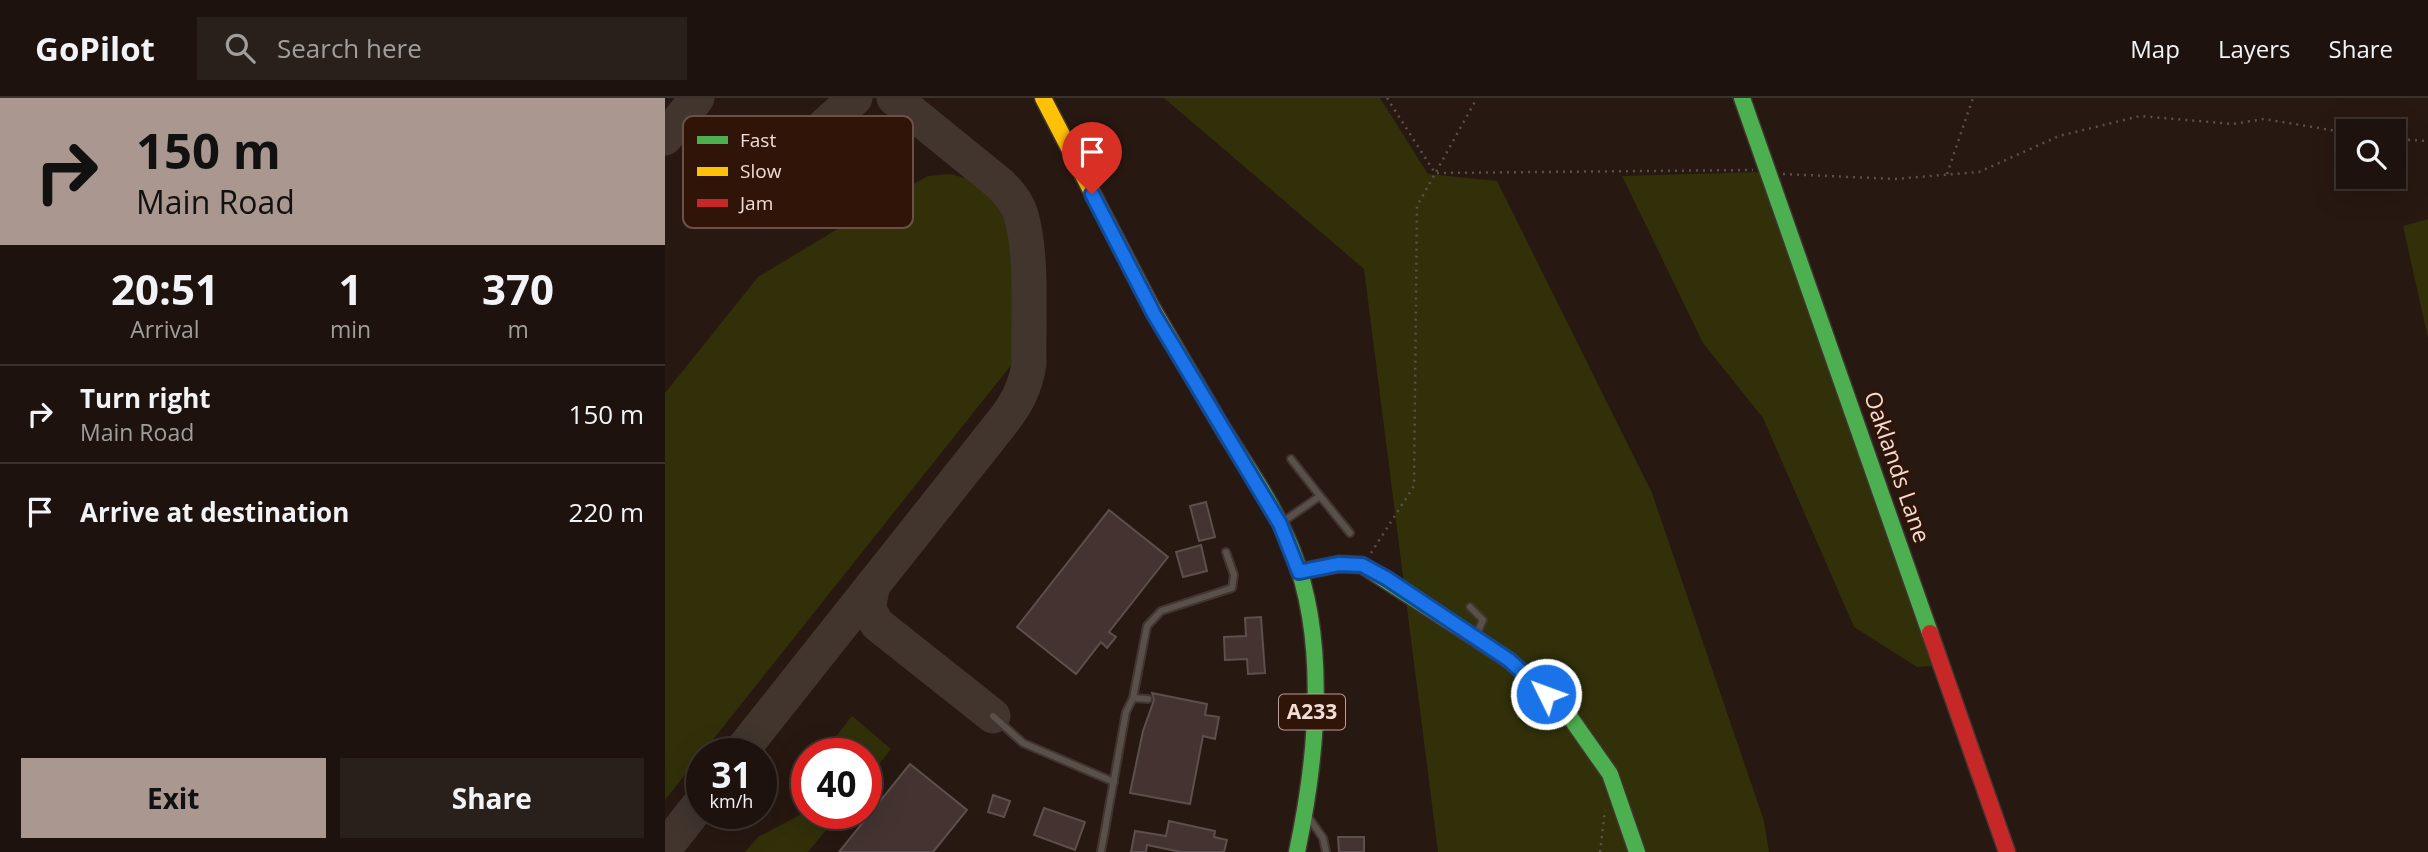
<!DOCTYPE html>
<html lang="en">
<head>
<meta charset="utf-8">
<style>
  :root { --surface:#1d120d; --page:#2a201b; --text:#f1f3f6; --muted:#a09e9d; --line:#3b322e; --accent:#aa9890 }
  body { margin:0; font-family:"Open Sans",sans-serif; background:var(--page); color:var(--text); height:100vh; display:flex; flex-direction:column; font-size:26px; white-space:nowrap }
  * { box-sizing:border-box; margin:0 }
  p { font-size:23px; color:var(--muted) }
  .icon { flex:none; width:38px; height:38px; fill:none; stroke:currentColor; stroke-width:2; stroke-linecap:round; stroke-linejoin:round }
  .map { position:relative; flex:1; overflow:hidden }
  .drawer { display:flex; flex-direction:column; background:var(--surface); width:665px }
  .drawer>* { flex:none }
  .banner { background:#aa9890; color:#111; overflow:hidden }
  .controls { position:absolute; left:1671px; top:21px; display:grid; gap:14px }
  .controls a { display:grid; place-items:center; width:70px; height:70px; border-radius:0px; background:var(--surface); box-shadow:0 7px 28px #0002,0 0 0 2px var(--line); font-size:35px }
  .speed { position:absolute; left:21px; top:640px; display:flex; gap:14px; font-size:35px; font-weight:700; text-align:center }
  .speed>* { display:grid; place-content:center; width:91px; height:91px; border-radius:50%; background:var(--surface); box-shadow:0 7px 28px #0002,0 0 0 2px var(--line); line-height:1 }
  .speed small { font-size:18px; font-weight:400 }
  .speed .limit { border:10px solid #d22; background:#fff; color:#111 }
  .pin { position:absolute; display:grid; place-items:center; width:60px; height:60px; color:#fff; margin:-72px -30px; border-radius:50% 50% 50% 0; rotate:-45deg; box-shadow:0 0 7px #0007 }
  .pin .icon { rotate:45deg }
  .me { position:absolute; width:77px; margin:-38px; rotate:312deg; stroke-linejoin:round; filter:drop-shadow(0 0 5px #0008) }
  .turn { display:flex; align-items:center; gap:24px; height:147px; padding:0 21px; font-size:32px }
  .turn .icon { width:91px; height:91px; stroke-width:2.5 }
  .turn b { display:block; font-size:49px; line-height:60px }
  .eta { display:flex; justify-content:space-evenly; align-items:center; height:119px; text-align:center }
  .eta b { font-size:42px; font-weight:700; line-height:49px }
  .button { display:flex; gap:14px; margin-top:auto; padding:14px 21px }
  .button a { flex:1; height:80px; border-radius:0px; background:var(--accent); color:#111; font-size:28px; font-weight:700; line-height:80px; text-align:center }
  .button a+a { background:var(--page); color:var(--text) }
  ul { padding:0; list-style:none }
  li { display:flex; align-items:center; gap:21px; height:98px; padding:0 21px; border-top:2px solid var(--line) }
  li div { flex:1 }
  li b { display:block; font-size:26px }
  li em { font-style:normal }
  header { display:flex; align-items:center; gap:42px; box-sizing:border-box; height:98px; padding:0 35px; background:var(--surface); border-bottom:2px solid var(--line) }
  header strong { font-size:33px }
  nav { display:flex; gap:38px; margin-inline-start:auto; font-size:24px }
  .search { width:490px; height:63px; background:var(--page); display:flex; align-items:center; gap:18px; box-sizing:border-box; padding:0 24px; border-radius:0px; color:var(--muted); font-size:26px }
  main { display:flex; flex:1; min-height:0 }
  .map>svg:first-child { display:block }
  .green { fill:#313009 }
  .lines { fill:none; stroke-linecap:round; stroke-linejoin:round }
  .taxiway { stroke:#41352e; stroke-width:35 }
  .building { fill:#443331; stroke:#5d4f4d; stroke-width:2 }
  .lane-casing { stroke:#42342e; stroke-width:10 }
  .fast-casing { stroke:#42342e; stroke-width:19 }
  .slow-casing { stroke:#42342e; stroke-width:19 }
  .jam-casing { stroke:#42342e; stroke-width:19 }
  .path { stroke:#59524c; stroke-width:2.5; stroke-dasharray:2 5; stroke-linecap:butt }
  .lane { stroke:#585049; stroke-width:6 }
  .fast { stroke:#4caf50; stroke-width:16 }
  .slow { stroke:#ffc107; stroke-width:16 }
  .jam { stroke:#c62828; stroke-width:16 }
  .route-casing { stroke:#114b97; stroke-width:18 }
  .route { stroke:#1a73e8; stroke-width:12 }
  .labels { text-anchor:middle; stroke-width:6; stroke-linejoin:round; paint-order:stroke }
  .shield { fill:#301408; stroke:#b7a198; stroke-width:2 }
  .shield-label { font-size:21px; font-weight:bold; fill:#f1ddd5 }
  .street-label { font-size:23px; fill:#f1ddd5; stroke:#301408 }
  .key { fill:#301408; stroke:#6a5046; stroke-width:2 }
  .key-label { font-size:19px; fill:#f1ddd5 }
</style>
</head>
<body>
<header>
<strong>GoPilot</strong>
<div class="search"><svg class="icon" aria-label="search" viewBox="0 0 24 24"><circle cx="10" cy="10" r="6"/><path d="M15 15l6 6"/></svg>Search here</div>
<nav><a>Map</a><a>Layers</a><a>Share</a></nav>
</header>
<main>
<section class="drawer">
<div class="banner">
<div class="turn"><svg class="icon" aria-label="right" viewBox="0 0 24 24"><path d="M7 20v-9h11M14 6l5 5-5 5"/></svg><div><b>150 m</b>Main Road</div></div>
</div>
<div class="eta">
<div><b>20:51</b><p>Arrival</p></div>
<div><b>1</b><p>min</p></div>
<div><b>370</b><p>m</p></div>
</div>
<ul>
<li><svg class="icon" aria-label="right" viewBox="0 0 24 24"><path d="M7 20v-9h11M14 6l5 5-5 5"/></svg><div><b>Turn right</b><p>Main Road</p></div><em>150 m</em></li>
<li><svg class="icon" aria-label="arrive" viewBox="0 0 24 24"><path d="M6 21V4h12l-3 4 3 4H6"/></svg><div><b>Arrive at destination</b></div><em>220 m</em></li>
</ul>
<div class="button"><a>Exit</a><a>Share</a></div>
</section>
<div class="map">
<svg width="1763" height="754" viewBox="0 0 1763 754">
  <rect width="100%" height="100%" fill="#271811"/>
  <g class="green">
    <polygon points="499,0 715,0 763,76 832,83 987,395 1099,723 1104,754 773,754 699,171"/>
    <polygon points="1095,74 1267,568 1252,569 1189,529 1098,320 1038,245 957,78"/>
    <polygon points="285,76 304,81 322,94 337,110 343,126 347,158 347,266 0,702 0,295 93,179 232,95 263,78"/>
    <polygon points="1763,121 1763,240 1738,128"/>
    <polygon points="187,618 226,651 201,682 201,656 157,656"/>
    <polygon points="142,713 142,716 174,716 143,754 80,754 93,739"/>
  </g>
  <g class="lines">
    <g class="taxiway">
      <polyline points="160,27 190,0"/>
      <polyline points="0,40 32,0"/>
      <polyline points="208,487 203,510 212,526 328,618"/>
      <path d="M74,656L335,327C351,307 360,291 364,266C363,223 368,157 356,117C352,104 344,95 335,86L229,0"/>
      <polyline points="0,750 37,703"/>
    </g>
  </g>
  <g class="building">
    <polygon points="541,404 550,439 534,443 525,408"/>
    <polygon points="444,412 503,459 444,534 451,539 442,550 436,544 411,576 352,529"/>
    <polygon points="536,447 542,473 518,479 511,454"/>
    <polygon points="596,519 600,575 583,576 582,561 560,562 559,539 581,538 580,520"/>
    <polygon points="487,595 542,606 540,617 554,619 550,641 538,638 525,706 465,695 478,633 489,602"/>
    <polygon points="245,666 302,712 268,754 174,754"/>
    <polygon points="328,697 345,703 339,719 323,714"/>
    <polygon points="379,710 420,724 410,752 369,737"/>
    <polygon points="504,723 550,733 549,739 562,742 559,754 516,754 482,747 481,754 466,754 470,733 501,738"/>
    <polygon points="673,739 699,739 699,754 674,754"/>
  </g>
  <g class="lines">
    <defs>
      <g id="lane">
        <polyline points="655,398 685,435"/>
        <polyline points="619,423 655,398 626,361"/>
        <polyline points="805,509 818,522 811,538"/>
        <polyline points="468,600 482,528 496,513 567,490 569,477 561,454"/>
        <polyline points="328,618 358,645 449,684"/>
        <polyline points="644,720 658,740 661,754"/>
        <polyline points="436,754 461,614 468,600 483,601"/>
      </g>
      <g id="fast">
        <polyline points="1077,0 1265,535"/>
        <path d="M558,331C583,370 610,409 627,452C664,545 652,659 632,754"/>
        <polyline points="634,474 674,466 697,467 844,562 900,612 945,676 972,754"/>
      </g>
      <polyline id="slow" points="378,0 486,208 558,331"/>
      <polyline id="jam" points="1265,535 1342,754"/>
    </defs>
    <use href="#lane" class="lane-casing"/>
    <use href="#fast" class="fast-casing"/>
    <use href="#slow" class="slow-casing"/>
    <use href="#jam" class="jam-casing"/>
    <g class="path">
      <polyline points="722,0 770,75 1088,72"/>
      <polyline points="1729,41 1763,43"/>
      <polyline points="1118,76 1230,81 1314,74 1394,38 1475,18 1568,26 1599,21 1684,35"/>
      <polyline points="1282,76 1308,0"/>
      <polyline points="706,455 749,388 752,108 812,0"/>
      <polyline points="935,754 940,712"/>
    </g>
    <use href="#lane" class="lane"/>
    <use href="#fast" class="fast"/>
    <use href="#slow" class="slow"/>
    <use href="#jam" class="jam"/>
  </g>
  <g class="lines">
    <defs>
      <polyline id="route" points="427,96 489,216 615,426 634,474 674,466 697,467 721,480 844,562 881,596"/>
    </defs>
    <use href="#route" class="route-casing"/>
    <use href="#route" class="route"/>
  </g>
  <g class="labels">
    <rect class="shield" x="614" y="596.5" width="66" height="35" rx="5"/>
    <g class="shield-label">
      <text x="647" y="621">A233</text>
    </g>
    <g class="street-label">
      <text transform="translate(1232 369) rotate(71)" y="8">Oaklands Lane</text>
    </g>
  </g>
  <rect x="18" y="18" width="230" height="112" rx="10" class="key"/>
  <rect x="32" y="38" width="31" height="8" fill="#4caf50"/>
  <rect x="32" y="69" width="31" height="9" fill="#ffc107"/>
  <rect x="32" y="101" width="31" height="8" fill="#c62828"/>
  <g class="key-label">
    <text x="75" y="49">Fast</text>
    <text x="75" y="80">Slow</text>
    <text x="75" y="112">Jam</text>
  </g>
</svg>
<div class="controls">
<a><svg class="icon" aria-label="search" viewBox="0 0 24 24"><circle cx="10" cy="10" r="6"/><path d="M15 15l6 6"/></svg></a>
</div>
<div class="speed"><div>31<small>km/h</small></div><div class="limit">40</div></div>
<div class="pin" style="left:427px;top:96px;background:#d93025"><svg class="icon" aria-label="arrive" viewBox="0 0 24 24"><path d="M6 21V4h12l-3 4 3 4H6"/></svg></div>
<svg class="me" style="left:881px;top:596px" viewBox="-20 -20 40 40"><circle r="17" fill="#1a73e8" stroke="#fff" stroke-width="3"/><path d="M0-11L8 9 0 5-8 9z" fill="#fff"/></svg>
</div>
</main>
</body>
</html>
